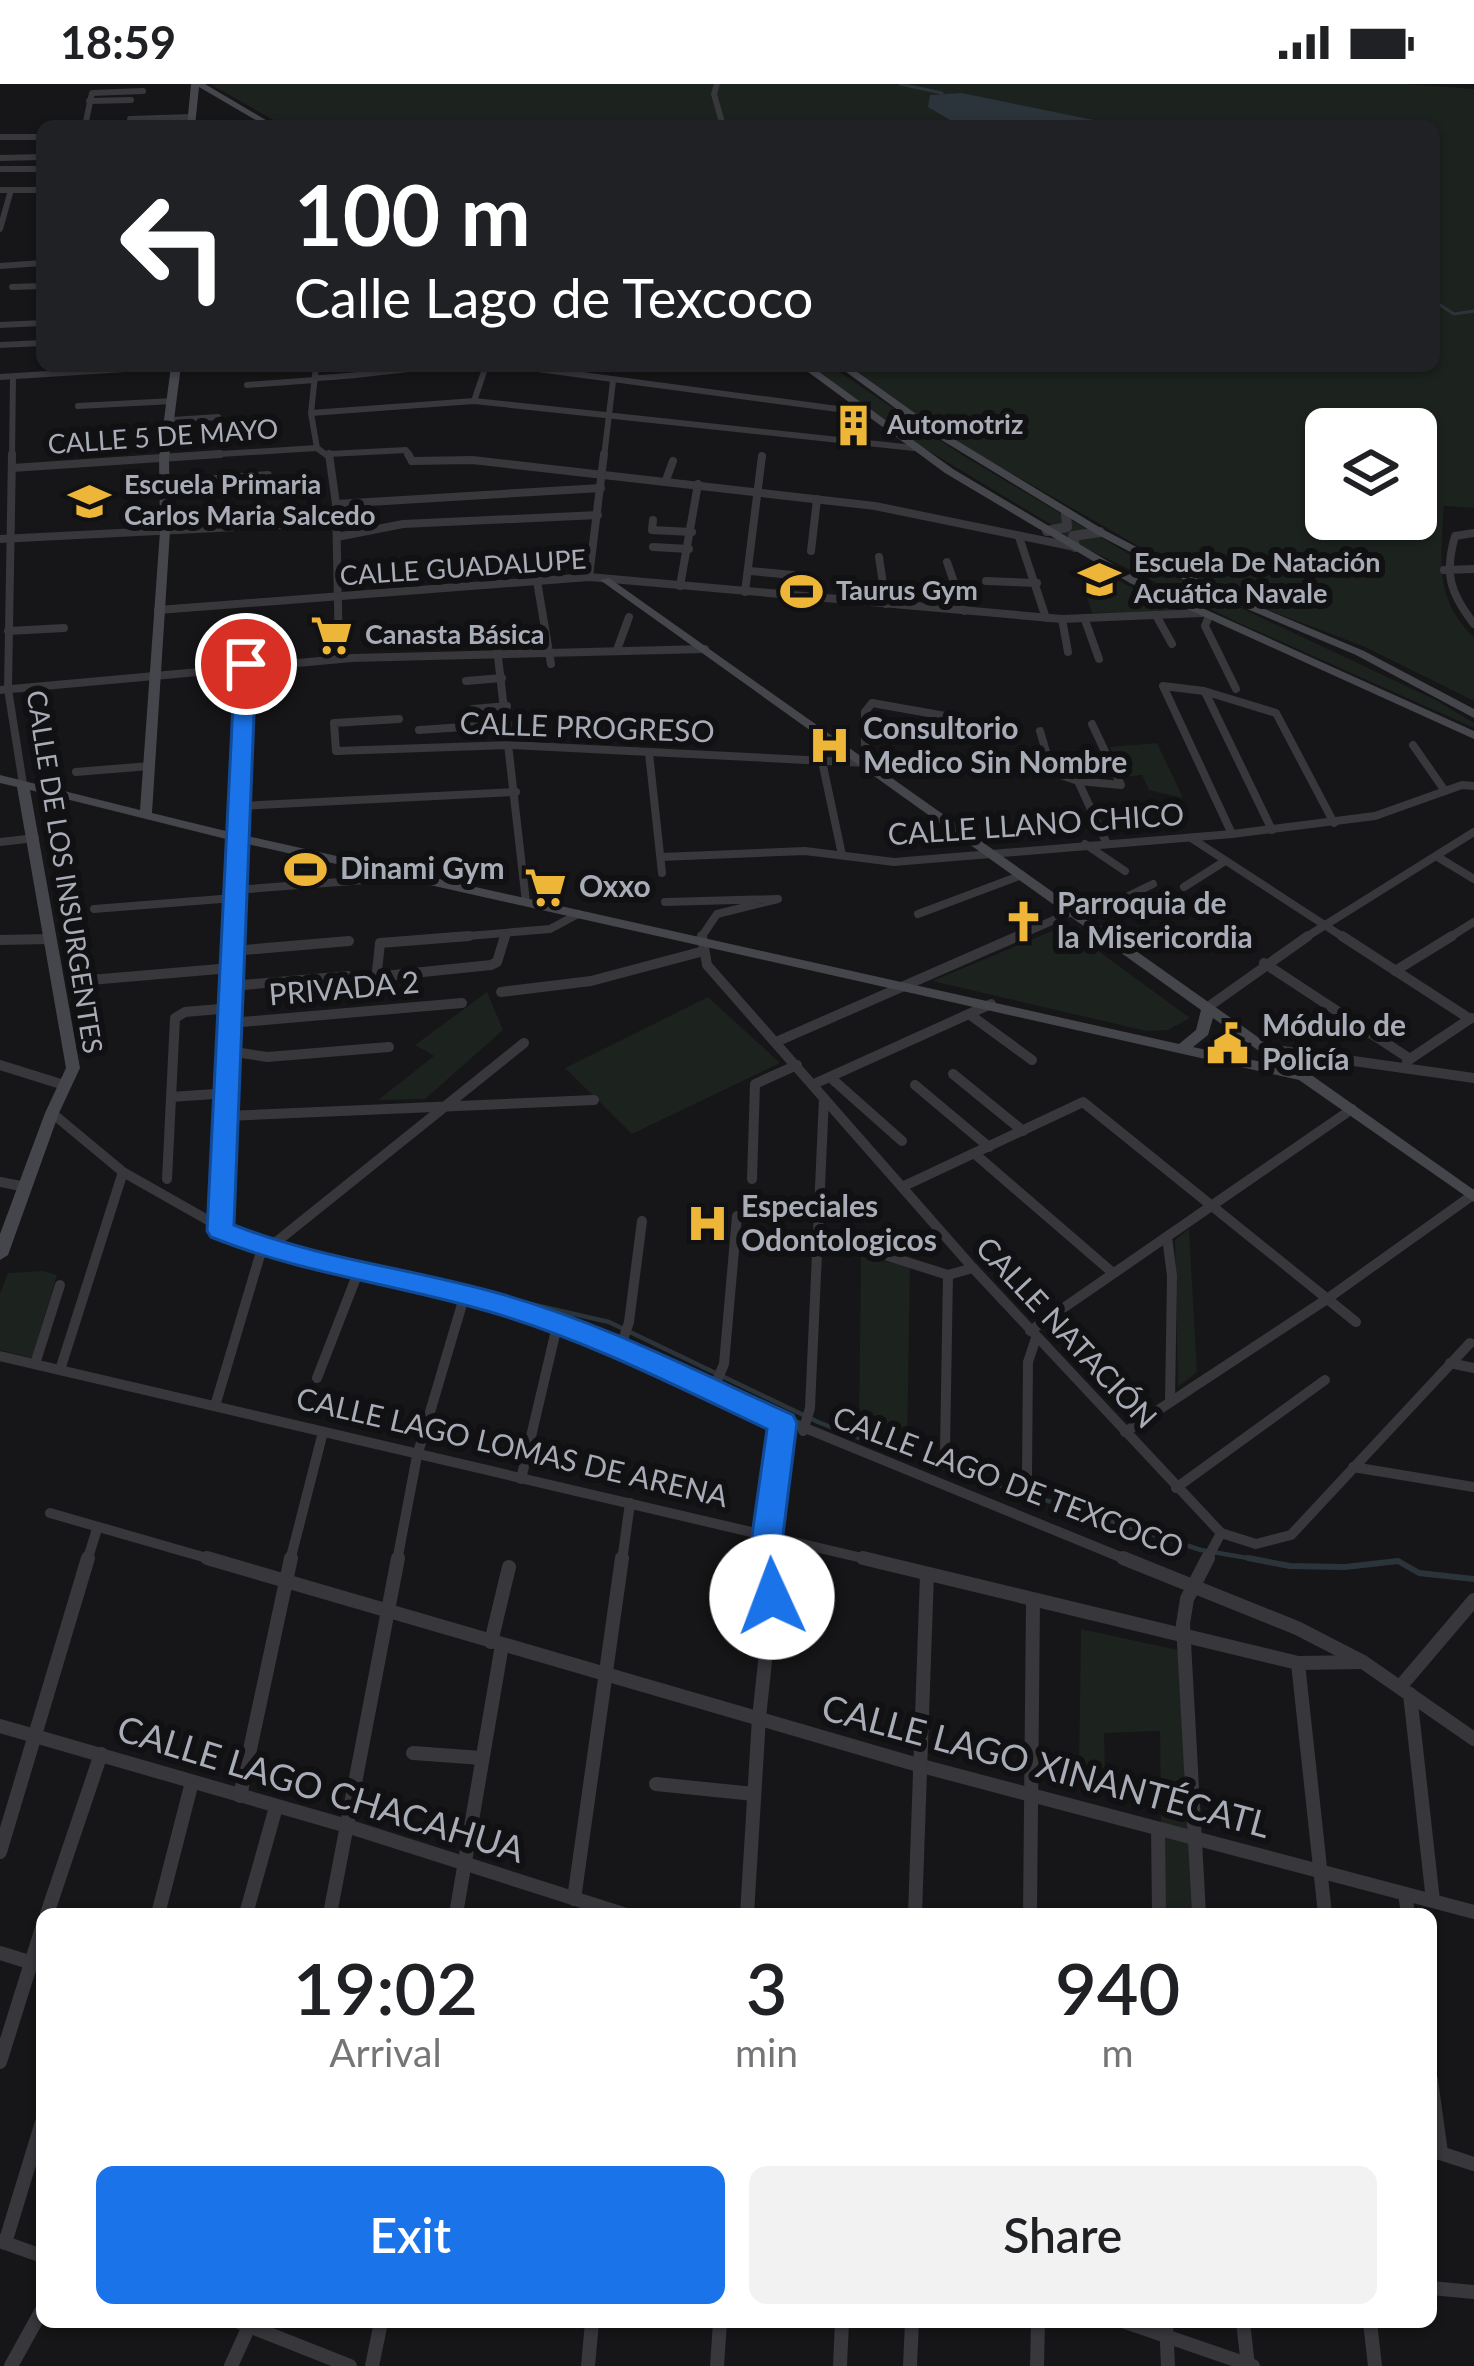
<!DOCTYPE html>
<html lang="en">
<head>
<meta charset="utf-8">
<style>
  :root { --surface:#fff; --page:#f2f2f2; --text:#202124; --muted:#757577; --accent:#1a73e8 }
  body { margin:0; font-family:Lato,sans-serif; background:var(--page); color:var(--text); height:100vh; display:flex; flex-direction:column; font-size:45px; white-space:nowrap }
  * { box-sizing:border-box; margin:0 }
  p { font-size:39px; color:var(--muted) }
  .icon { flex:none; width:66px; height:66px; fill:none; stroke:currentColor; stroke-width:2; stroke-linecap:round; stroke-linejoin:round }
  .map { position:relative; flex:1; overflow:hidden }
  .sheet { position:absolute; left:36px; top:1824px; width:1401px; height:420px; display:flex; flex-direction:column; background:var(--surface); border-radius:18px; box-shadow:0 3px 9px #0004 }
  .sheet>* { flex:none }
  .hud { position:absolute; left:36px; top:36px; width:1404px; height:252px; border-radius:18px; box-shadow:0 3px 9px #0004; background:#202124; color:#fff; overflow:hidden }
  .tools { position:absolute; left:1305px; top:324px; display:grid; gap:24px }
  .tools a { display:grid; place-items:center; width:132px; height:132px; border-radius:18px; background:var(--surface); box-shadow:0 3px 9px #0004; font-size:60px }
  .pin { position:absolute; display:grid; place-items:center; width:102px; height:102px; color:#fff; margin:-51px; border:6px solid #fff; border-radius:50%; box-shadow:0 3px 12px #0007 }
  .me { position:absolute; width:132px; margin:-66px; rotate:358deg; stroke-linejoin:round; filter:drop-shadow(0 0 9px #0008) }
  .turn { display:flex; align-items:center; gap:42px; height:252px; padding:0 60px; font-size:54px }
  .turn .icon { width:156px; height:156px; stroke-width:2.5 }
  .turn b { display:block; font-size:84px; line-height:102px }
  .eta { display:flex; justify-content:space-evenly; align-items:center; height:204px; text-align:center }
  .eta b { font-size:72px; font-weight:600; line-height:84px }
  .action { display:flex; gap:24px; margin-top:auto; padding:24px 60px }
  .action a { flex:1; height:138px; border-radius:18px; background:var(--accent); color:#fff; font-size:48px; font-weight:600; line-height:138px; text-align:center }
  .action a+a { background:var(--page); color:var(--text) }
  .status { display:flex; justify-content:space-between; align-items:center; height:84px; padding:0 60px; background:var(--surface); direction:ltr }
  .status svg { height:33px; fill:currentColor }
  .map>svg:first-child { display:block }
  .green { fill:#1c221d; fill-rule:evenodd }
  .water { fill:#2c343b }
  .lines { fill:none; stroke-linecap:round; stroke-linejoin:round }
  .stream-far2 { stroke:#2c343b; stroke-width:3 }
  .stream-far1 { stroke:#2c343b; stroke-width:4.5 }
  .stream { stroke:#2c343b; stroke-width:6 }
  .minor-far3 { stroke:#37373c; stroke-width:6 }
  .minor-far2 { stroke:#37373c; stroke-width:8 }
  .minor-far1 { stroke:#37373c; stroke-width:10 }
  .minor { stroke:#37373c; stroke-width:14 }
  .tertiary { stroke:#37373c; stroke-width:10 }
  .secondary { fill:#45464c; fill-rule:evenodd }
  .route { fill:#1a73e8; stroke:#114b97; stroke-width:3 }
  .labels { text-anchor:middle; stroke-width:12; stroke-linejoin:round; paint-order:stroke }
  .far-poi-label { font-size:27px; font-weight:bold; fill:#a8acb7; stroke:#111012; text-anchor:start }
  .far-street-label { font-size:27px; fill:#a8acb7; stroke:#111012 }
  .street-label { font-size:30px; fill:#a8acb7; stroke:#111012 }
  .poi-label { font-size:30px; font-weight:bold; fill:#a8acb7; stroke:#111012; text-anchor:start }
  .near-street-label { font-size:36px; fill:#a8acb7; stroke:#111012 }
</style>
</head>
<body>
<div class="status"><b>18:59</b><svg viewBox="0 0 49 12"><path d="M0 12V9h3v3zM5 12V6h3v6zM10 12V3h3v9zM15 12V0h3v12zM26 1h20v11H26zM47 4h2v5h-2z"/></svg></div>
<div class="map">
<svg width="1474" height="2282" viewBox="0 0 1474 2282">
  <rect width="100%" height="100%" fill="#161517"/>
  <g class="green">
    <path d="M210,0H1407L1474,5V424L1444,422C1441,472 1433,515 1474,553V617L1365,563L1213,505L978,370L878,307L848,282H1434V42H284ZM1326,345H1416V435H1326Z"/>
    <polygon points="810,282 831,282 962,371 1139,476 1436,616 1474,639 1474,644 1239,539 1067,455 1060,446 919,361"/>
    <polygon points="1119,497 1180,528 1092,529 1083,500"/>
    <polygon points="1157,659 1183,714 1149,706 1142,691 1122,693 1110,663"/>
    <polygon points="1064,842 1190,934 1168,946 1146,947 932,897"/>
    <polygon points="487,908 503,946 425,1015 378,1016 434,972 415,961"/>
    <polygon points="708,913 780,979 632,1050 565,984"/>
    <polygon points="1189,1145 1197,1288 1178,1303 1175,1156"/>
    <polygon points="861,1172 910,1183 907,1366 859,1348"/>
    <polygon points="43,1187 57,1191 32,1274 0,1266 0,1210 8,1189"/>
    <polygon points="1081,1545 1178,1566 1192,1830 1162,1830 1160,1647 1104,1649 1105,1686 1079,1682"/>
  </g>
  <polygon class="water" points="961,9 1123,42 960,42 928,23 930,11"/>
  <g class="lines">
    <g class="stream-far2">
      <polyline points="900,0 942,9"/>
      <polyline points="1434,217 1454,230 1474,227"/>
    </g>
    <g class="stream-far1">
      <polyline points="378,1185 609,1238 818,1338 890,1366 1201,1466 1265,1477"/>
      <polyline points="1394,1477 1399,1477"/>
    </g>
    <polyline class="stream" points="1248,1474 1290,1482 1345,1483 1398,1477 1419,1489 1474,1495"/>
    <g class="minor-far3">
      <polyline points="717,0 714,10 723,42"/>
      <polyline points="89,17 131,16"/>
      <polyline points="130,35 191,33"/>
      <polyline points="85,42 92,9 143,7"/>
      <polyline points="0,53 42,53"/>
      <polyline points="0,74 42,73"/>
      <polyline points="0,85 42,85"/>
      <polyline points="0,106 42,106"/>
      <polyline points="0,145 11,106"/>
      <polyline points="0,182 42,179"/>
      <polyline points="12,203 42,202"/>
      <polyline points="0,241 42,239"/>
      <polyline points="0,261 42,259"/>
      <polyline points="316,282 311,329 317,364 329,373"/>
      <polyline points="515,282 868,329"/>
      <polyline points="0,293 173,282"/>
      <path d="M315,294C359,293 400,284 444,282"/>
      <polyline points="247,301 315,296"/>
      <polyline points="474,317 486,282"/>
      <polyline points="78,322 173,317"/>
      <polyline points="311,329 474,317 914,364"/>
      <polyline points="172,336 218,333"/>
      <polyline points="329,370 406,366 410,373"/>
      <polyline points="12,373 13,293"/>
      <polyline points="174,373 317,364"/>
      <polyline points="604,373 613,297"/>
    </g>
    <g class="minor-far2">
      <polyline points="12,370 8,605 23,700"/>
      <polyline points="329,370 336,420 339,573"/>
      <polyline points="408,370 412,377"/>
      <polyline points="412,377 472,376 875,422 1075,463"/>
      <polyline points="12,384 220,370"/>
      <polyline points="666,396 673,377"/>
      <polyline points="163,399 268,391"/>
      <polyline points="336,420 601,404"/>
      <polyline points="653,436 652,446 692,448"/>
      <path d="M1474,449L1455,452C1444,490 1450,509 1474,540"/>
      <polyline points="337,453 403,440 598,431"/>
      <polyline points="1019,453 1046,534"/>
      <polyline points="0,455 336,438"/>
      <polyline points="653,463 689,465"/>
      <polyline points="811,467 817,415"/>
      <polyline points="879,473 886,520"/>
      <polyline points="947,478 964,527"/>
      <polyline points="1444,486 1474,485"/>
      <polyline points="750,487 793,491"/>
      <polyline points="589,493 604,370"/>
      <polyline points="537,497 551,580"/>
      <polyline points="986,497 1037,499"/>
      <polyline points="680,502 698,400"/>
      <polyline points="745,508 762,372"/>
      <polyline points="158,526 589,493 1062,535 1202,529"/>
      <polyline points="1209,532 1205,542 1236,605"/>
      <polyline points="1157,533 1172,560"/>
      <polyline points="1062,535 1068,568"/>
      <polyline points="1085,536 1099,575"/>
      <polyline points="8,547 64,544"/>
      <polyline points="618,563 629,533"/>
      <polyline points="497,564 526,818"/>
      <polyline points="466,597 502,594"/>
      <polyline points="0,606 352,574 705,565"/>
      <polyline points="1205,608 1272,746"/>
      <polyline points="473,625 507,622"/>
      <polyline points="399,635 334,639 336,667 511,661 865,679 865,628 872,619 951,633"/>
      <polyline points="419,646 509,640"/>
      <polyline points="1040,647 1052,688 1078,697 1121,701 1092,640"/>
      <polyline points="1413,661 1445,707"/>
      <polyline points="649,669 662,789"/>
      <polyline points="822,677 842,771"/>
      <polyline points="76,688 150,682"/>
      <polyline points="1078,697 1106,758"/>
      <polyline points="240,722 516,708"/>
      <polyline points="1232,750 1163,602 1204,607 1276,629 1334,739"/>
      <polyline points="1191,754 1346,855"/>
      <polyline points="0,758 35,754"/>
      <polyline points="1085,760 1125,787"/>
      <polyline points="1436,772 1474,795"/>
      <polyline points="661,773 805,767 894,778 1232,750 1375,732 1462,701 1474,702"/>
      <polyline points="1184,803 1225,777"/>
      <polyline points="235,806 405,793"/>
      <polyline points="665,818 778,815 717,830 700,855"/>
      <polyline points="94,825 234,814"/>
      <polyline points="918,830 1022,791"/>
      <polyline points="1083,834 1153,800"/>
      <polyline points="233,855 246,581"/>
      <polyline points="433,855 550,845 578,830"/>
      <polyline points="505,855 506,850"/>
      <polyline points="1011,855 1074,827"/>
      <polyline points="1303,855 1474,748"/>
      <polyline points="1447,855 1474,838"/>
    </g>
    <g class="minor-far1">
      <polyline points="469,852 380,859 377,887 384,892 491,881 497,878 505,852"/>
      <polyline points="702,852 707,881 973,1184 1221,1449 1256,1460 1291,1451 1470,1259"/>
      <polyline points="1342,852 1470,935"/>
      <polyline points="0,856 50,855"/>
      <polyline points="232,867 349,857"/>
      <polyline points="1264,879 1410,975"/>
      <polyline points="1395,887 1452,852"/>
      <polyline points="90,896 231,884"/>
      <polyline points="231,902 348,892"/>
      <polyline points="501,908 591,897 700,868"/>
      <polyline points="1208,923 1308,852"/>
      <polyline points="969,930 1032,976"/>
      <polyline points="230,939 462,919"/>
      <polyline points="776,958 1018,852"/>
      <polyline points="1269,965 1474,994"/>
      <polyline points="229,967 267,973 389,963"/>
      <polyline points="1407,977 1471,934"/>
      <polyline points="0,981 64,1001"/>
      <polyline points="953,990 1023,1047"/>
      <polyline points="831,994 902,1057"/>
      <polyline points="814,1000 991,920"/>
      <polyline points="915,1001 989,1063"/>
      <polyline points="171,1013 229,1009"/>
      <polyline points="52,1029 123,1088 243,1156 514,1225 1130,1477"/>
      <polyline points="227,1032 594,1016"/>
      <polyline points="975,1070 1113,1189"/>
      <polyline points="167,1095 175,934 185,928 231,924"/>
      <polyline points="752,1095 755,1000 797,981"/>
      <polyline points="0,1098 26,1103"/>
      <polyline points="902,1103 1083,1018 1356,1238"/>
      <polyline points="220,1146 234,852"/>
      <polyline points="1167,1153 1172,1192 1170,1318"/>
      <polyline points="872,1167 948,1191"/>
      <polyline points="1030,1247 1352,1025"/>
      <polyline points="620,1265 629,1238 642,1137"/>
      <polyline points="0,1272 875,1477"/>
      <polyline points="1450,1279 1474,1284"/>
      <polyline points="35,1280 60,1201"/>
      <polyline points="60,1286 123,1088"/>
      <polyline points="317,1294 359,1186"/>
      <polyline points="713,1306 724,1280 737,1132"/>
      <polyline points="215,1322 260,1171 524,959"/>
      <polyline points="803,1347 810,1324 824,1014"/>
      <polyline points="1125,1348 1327,1215 1474,1110"/>
      <polyline points="945,1366 948,1191 973,1184"/>
      <polyline points="1353,1383 1474,1403"/>
      <polyline points="1027,1392 1028,1278 1036,1254"/>
      <polyline points="521,1395 557,1242"/>
      <polyline points="1176,1404 1325,1296"/>
      <polyline points="50,1429 217,1477"/>
      <polyline points="87,1477 97,1445"/>
      <polyline points="290,1477 323,1348"/>
      <polyline points="397,1477 417,1372 465,1210"/>
      <polyline points="622,1477 630,1419"/>
      <polyline points="775,1477 768,1451 783,1339"/>
      <polyline points="1206,1477 1221,1449"/>
    </g>
    <g class="minor">
      <polyline points="207,1474 918,1681 1474,1828"/>
      <polyline points="863,1474 1298,1579 1363,1578"/>
      <polyline points="1123,1474 1297,1544 1363,1578 1474,1655"/>
      <polyline points="491,1558 509,1483"/>
      <polyline points="1298,1579 1325,1830"/>
      <polyline points="1400,1603 1474,1516"/>
      <polyline points="1410,1610 1433,1817"/>
      <polyline points="0,1642 347,1742 623,1830"/>
      <polyline points="413,1669 482,1674"/>
      <polyline points="656,1700 754,1710"/>
      <polyline points="240,1712 291,1474"/>
      <polyline points="1158,1745 1159,1830"/>
      <polyline points="0,1768 88,1474"/>
      <polyline points="1405,1810 1408,1830"/>
      <polyline points="574,1815 622,1474"/>
      <polyline points="47,1830 101,1670"/>
      <polyline points="158,1830 192,1698"/>
      <polyline points="246,1830 276,1723"/>
      <polyline points="330,1830 398,1474"/>
      <polyline points="456,1830 502,1561"/>
      <polyline points="747,1830 759,1634 776,1474"/>
      <polyline points="915,1830 927,1490"/>
      <polyline points="1030,1830 1033,1517"/>
      <polyline points="1199,1830 1183,1540 1187,1515 1208,1474"/>
      <polyline points="0,1869 42,1882"/>
      <polyline points="0,1978 42,1844"/>
      <polyline points="1431,1996 1441,2069"/>
      <polyline points="1431,2066 1474,2080"/>
      <polyline points="0,2157 42,2172"/>
      <polyline points="5,2159 42,2038"/>
      <polyline points="1431,2204 1474,2208"/>
      <polyline points="239,2238 350,2282"/>
      <polyline points="1125,2238 1253,2282"/>
      <polyline points="1166,2238 1168,2282"/>
      <polyline points="1243,2238 1248,2282"/>
      <polyline points="1370,2238 1375,2282"/>
      <polyline points="11,2282 42,2226"/>
      <polyline points="231,2282 251,2238"/>
      <polyline points="372,2282 381,2238"/>
      <polyline points="588,2282 592,2238"/>
      <polyline points="717,2282 720,2238"/>
      <polyline points="840,2282 842,2238"/>
      <polyline points="910,2282 912,2238"/>
      <polyline points="1037,2282 1038,2238"/>
    </g>
    <g class="tertiary">
      <polyline points="1047,447 1067,443 1066,429"/>
      <polyline points="1075,463 1073,452 1100,448"/>
    </g>
    <g class="secondary">
      <polygon points="191,0 205,0 276,42 266,42 199,3 195,42 187,42"/>
      <path d="M171,282H181L169,374L170,447L152,729L238,750L1179,960L1196,946L1201,926L600,496L609,494L1474,1106V1118L1299,996L238,758L30,706L80,984L59,1029L8,1171L0,1176V1150L45,1029L66,984L17,703L0,699V691L140,726L160,447L159,374ZM1213,934L1280,982L1193,963L1208,951Z"/>
      <polygon points="800,282 811,282 953,385 1138,495 1474,647 1474,655 1130,499 945,389"/>
      <polygon points="838,282 849,282 933,342 1104,446 1215,504 1364,567 1474,625 1474,634 1356,571 1207,508 1096,450 925,346"/>
    </g>
  </g>
  <path class="route" d="M246,574L256,580L234,1141C317,1174 408,1184 494,1208C597,1236 696,1287 793,1331L797,1339L783,1451L791,1472L783,1522L772,1526L760,1522L756,1513L760,1472L752,1451L767,1345C676,1302 584,1255 487,1227C395,1200 300,1189 211,1153L207,1147L235,580Z"/>
  <defs>
    <symbol id="building-bare" viewBox="-9 -9 18 18"><path d="M-4-6H4V6H1V3H-1V6H-4ZM-2.5-4.3h1.7v1.8h-1.7ZM.8-4.3h1.7v1.8H.8ZM-2.5-1h1.7V.8h-1.7ZM.8-1h1.7V.8H.8Z" fill="#edb638" stroke="#111012" stroke-width="2.5" paint-order="stroke"/></symbol>
    <symbol id="school-bare" viewBox="-9 -9 18 18"><path d="M0-5L7-2L0 1L-7-2ZM-4 1L0 2.5L4 1V4Q0 6-4 4Z" fill="#edb638" stroke="#111012" stroke-width="2.5" paint-order="stroke"/></symbol>
    <symbol id="stadium-bare" viewBox="-9 -9 18 18"><path d="M0-5a6.5 5 0 1 0 0 10a6.5 5 0 1 0 0-10ZM-3.5-1.8h7v3.6h-7Z" fill="#edb638" stroke="#111012" stroke-width="2.5" paint-order="stroke"/></symbol>
    <symbol id="supermarket-bare" viewBox="-9 -9 18 18"><path d="M-6-5.5h2.5l.6 2H6L4.5 2H-2.5L-4.4-4H-6ZM-1.5 3.2a1.3 1.3 0 1 0 .1 0ZM3 3.2a1.3 1.3 0 1 0 .1 0Z" fill="#edb638" stroke="#111012" stroke-width="2.5" paint-order="stroke"/></symbol>
    <symbol id="hospital-bare" viewBox="-9 -9 18 18"><path d="M-5-5h3v3.5h4V-5h3V5h-3V1.5h-4V5h-3Z" fill="#edb638" stroke="#111012" stroke-width="2.5" paint-order="stroke"/></symbol>
    <symbol id="church-bare" viewBox="-9 -9 18 18"><path d="M-1.2-6h2.4v3.5h3.3v2.4h-3.3V6h-2.4V-.1h-3.3v-2.4h3.3Z" fill="#edb638" stroke="#111012" stroke-width="2.5" paint-order="stroke"/></symbol>
    <symbol id="civic-bare" viewBox="-9 -9 18 18"><path d="M-.6-6.5H3V-4.5H.6V-3L4-1V1h2V6H-6V1h2V-1L-.6-3ZM-1.2 2.5V6h2.4V2.5Z" fill="#edb638" stroke="#111012" stroke-width="2.5" paint-order="stroke"/></symbol>
  </defs>
  <g fill-rule="evenodd">
    <use href="#building-bare" x="824" y="312" width="59" height="59"/>
    <use href="#school-bare" x="60" y="388" width="59" height="59"/>
    <use href="#school-bare" x="1070" y="466" width="59" height="59"/>
    <use href="#stadium-bare" x="772" y="478" width="59" height="59"/>
    <use href="#supermarket-bare" x="302" y="522" width="59" height="59"/>
    <use href="#hospital-bare" x="800" y="632" width="59" height="59"/>
    <use href="#stadium-bare" x="276" y="756" width="59" height="59"/>
    <use href="#supermarket-bare" x="516" y="774" width="59" height="59"/>
    <use href="#church-bare" x="994" y="808" width="59" height="59"/>
    <use href="#civic-bare" x="1198" y="930" width="59" height="59"/>
    <use href="#hospital-bare" x="678" y="1110" width="59" height="59"/>
  </g>
  <g class="labels">
    <g class="far-poi-label">
      <text x="887" y="350">Automotriz</text>
      <text x="124" y="410">Escuela Primaria<tspan x="124" dy="31">Carlos Maria Salcedo</tspan></text>
      <text x="1134" y="488">Escuela De Natación<tspan x="1134" dy="31">Acuática Navale</tspan></text>
      <text x="836" y="516">Taurus Gym</text>
      <text x="365" y="560">Canasta Básica</text>
    </g>
    <g class="far-street-label">
      <text transform="translate(163 353) rotate(-4)" y="9">CALLE 5 DE MAYO</text>
      <text transform="translate(463 484) rotate(-4)" y="9">CALLE GUADALUPE</text>
      <text transform="translate(64 788) rotate(81)" y="9">CALLE DE LOS INSURGENTES</text>
    </g>
    <g class="street-label">
      <text transform="translate(587 644) rotate(2)" y="10">CALLE PROGRESO</text>
      <text transform="translate(1036 741) rotate(-4)" y="10">CALLE LLANO CHICO</text>
      <text transform="translate(344 905) rotate(-5)" y="10">PRIVADA 2</text>
      <text transform="translate(1066 1249) rotate(47)" y="10">CALLE NATACIÓN</text>
      <text transform="translate(512 1364) rotate(13)" y="10">CALLE LAGO LOMAS DE ARENA</text>
      <text transform="translate(1008 1399) rotate(21)" y="10">CALLE LAGO DE TEXCOCO</text>
    </g>
    <g class="poi-label">
      <text x="863" y="655">Consultorio<tspan x="863" dy="34">Medico Sin Nombre</tspan></text>
      <text x="340" y="795">Dinami Gym</text>
      <text x="579" y="813">Oxxo</text>
      <text x="1057" y="830">Parroquia de<tspan x="1057" dy="34">la Misericordia</tspan></text>
      <text x="1262" y="952">Módulo de<tspan x="1262" dy="34">Policía</tspan></text>
      <text x="741" y="1133">Especiales<tspan x="741" dy="34">Odontologicos</tspan></text>
    </g>
    <g class="near-street-label">
      <text transform="translate(1046 1682) rotate(15)" y="13">CALLE LAGO XINANTÉCATL</text>
      <text transform="translate(321 1705) rotate(17)" y="13">CALLE LAGO CHACAHUA</text>
    </g>
  </g>
</svg>
<div class="tools">
<a><svg class="icon" aria-label="layers" viewBox="0 0 24 24"><path d="M12 4l9 5-9 5-9-5zM3 14l9 5 9-5"/></svg></a>
</div>
<div class="pin" style="left:246px;top:580px;background:#d93025"><svg class="icon" aria-label="arrive" viewBox="0 0 24 24"><path d="M6 21V4h12l-3 4 3 4H6"/></svg></div>
<svg class="me" style="left:772px;top:1513px" viewBox="-20 -20 40 40"><circle r="19" fill="#fff"/><path d="M0-13L10 11 0 6-10 11z" fill="#1a73e8"/></svg>
<div class="hud">
<div class="turn"><svg class="icon" aria-label="left" viewBox="0 0 24 24"><path d="M17 20v-9H6M10 6l-5 5 5 5"/></svg><div><b>100 m</b>Calle Lago de Texcoco</div></div>
</div>
<section class="sheet">
<div class="eta">
<div><b>19:02</b><p>Arrival</p></div>
<div><b>3</b><p>min</p></div>
<div><b>940</b><p>m</p></div>
</div>
<div class="action"><a>Exit</a><a>Share</a></div>
</section>
</div>
</body>
</html>
